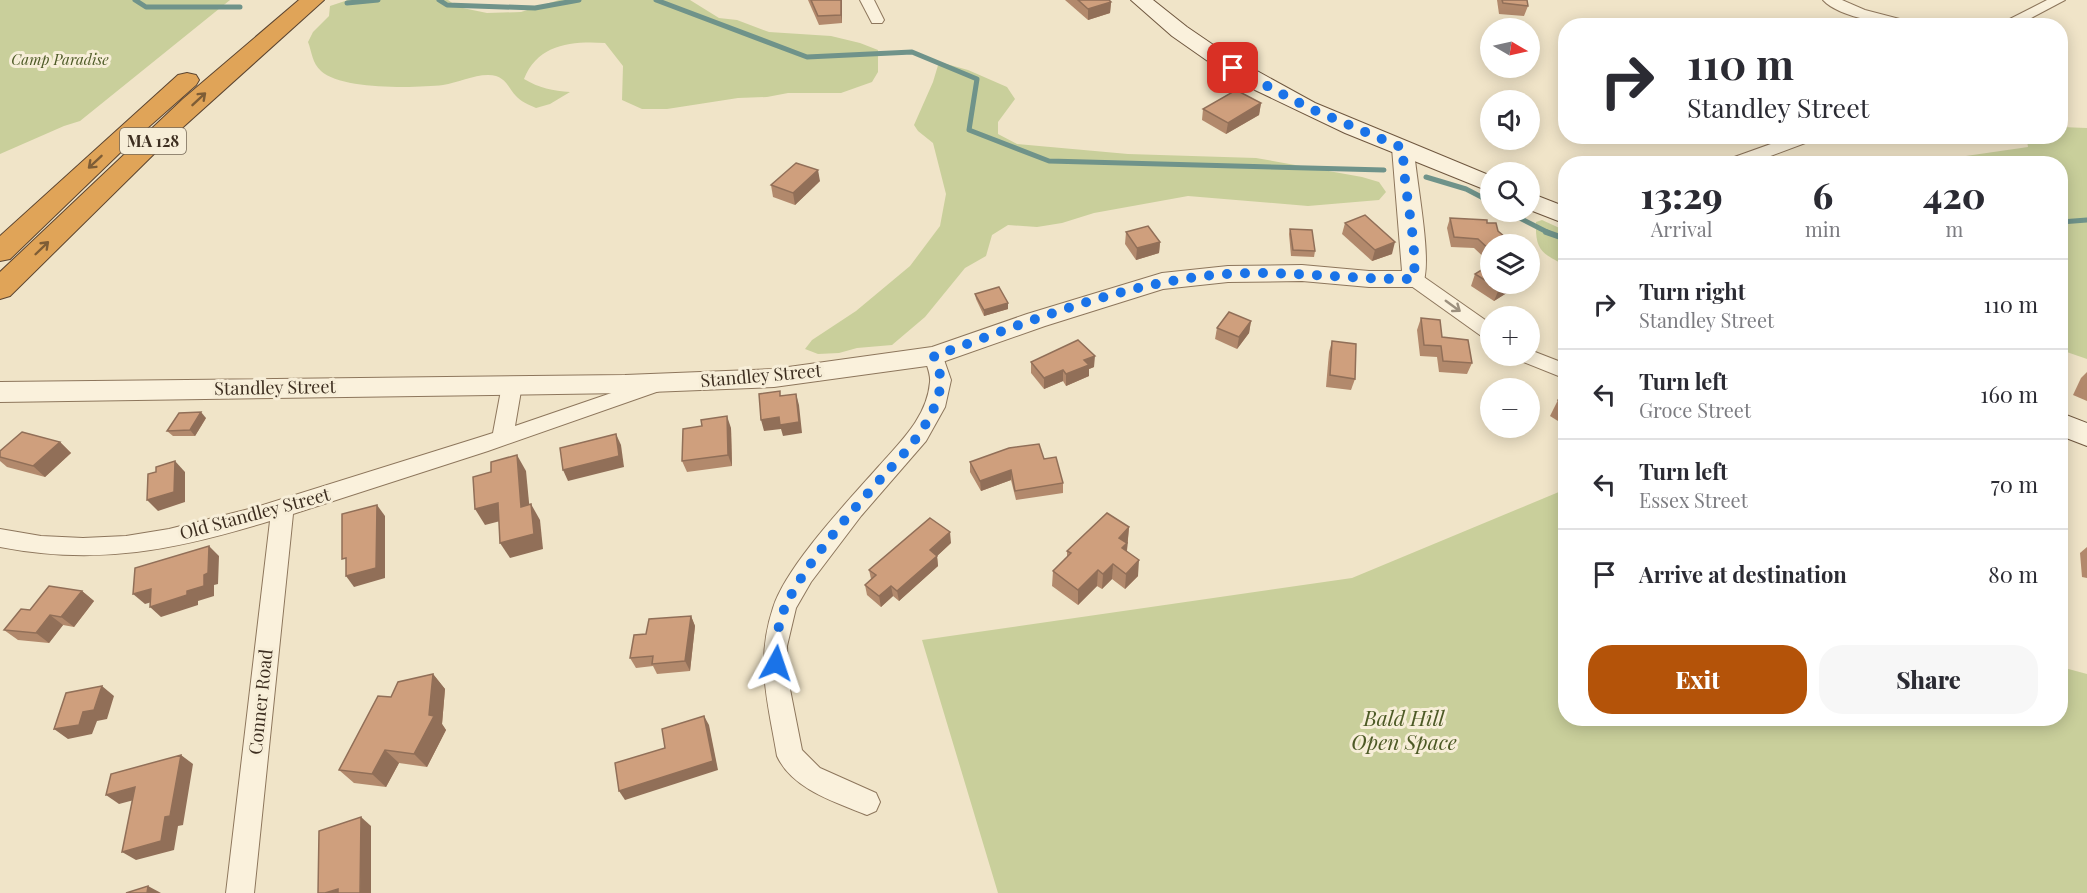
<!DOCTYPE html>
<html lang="en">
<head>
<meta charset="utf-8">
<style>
  :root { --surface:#fff; --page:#f7f7f7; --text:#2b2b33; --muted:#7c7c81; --line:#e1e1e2; --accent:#b45309 }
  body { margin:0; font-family:"Playfair Display",serif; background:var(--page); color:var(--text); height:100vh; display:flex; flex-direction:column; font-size:22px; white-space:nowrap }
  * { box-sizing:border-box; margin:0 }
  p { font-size:20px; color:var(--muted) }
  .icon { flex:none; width:33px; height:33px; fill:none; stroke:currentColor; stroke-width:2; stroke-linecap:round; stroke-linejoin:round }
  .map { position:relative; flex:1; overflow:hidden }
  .side { position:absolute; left:1558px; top:156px; width:510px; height:570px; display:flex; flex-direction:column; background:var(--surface); border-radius:24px; box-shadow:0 3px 15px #0003 }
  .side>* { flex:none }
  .guide { position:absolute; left:1558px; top:18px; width:510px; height:126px; border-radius:24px; box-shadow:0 3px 15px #0003; background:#fff; color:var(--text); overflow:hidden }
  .needle { width:39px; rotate:99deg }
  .tools { position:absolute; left:1480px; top:18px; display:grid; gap:12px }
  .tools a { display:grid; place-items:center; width:60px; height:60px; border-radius:50%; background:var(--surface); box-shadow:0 3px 15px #0003; font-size:30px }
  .pin { position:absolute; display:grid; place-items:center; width:51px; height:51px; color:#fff; margin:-26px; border-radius:12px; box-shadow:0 3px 9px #0006 }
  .me { position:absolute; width:66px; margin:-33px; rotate:5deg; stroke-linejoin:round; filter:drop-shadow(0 0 4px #0008) }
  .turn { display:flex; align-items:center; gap:21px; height:126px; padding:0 30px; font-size:27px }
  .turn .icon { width:78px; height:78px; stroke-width:2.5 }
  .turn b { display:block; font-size:42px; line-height:51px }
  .eta { display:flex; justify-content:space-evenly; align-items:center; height:102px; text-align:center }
  .eta b { font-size:36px; font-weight:800; line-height:42px }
  .primary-button { display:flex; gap:12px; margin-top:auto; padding:12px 30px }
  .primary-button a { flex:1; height:69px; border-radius:24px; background:var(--accent); color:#fff; font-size:24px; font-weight:800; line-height:69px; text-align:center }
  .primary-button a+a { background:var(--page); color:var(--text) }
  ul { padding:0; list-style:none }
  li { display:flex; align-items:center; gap:18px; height:90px; padding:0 30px; border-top:2px solid var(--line) }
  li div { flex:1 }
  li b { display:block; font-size:22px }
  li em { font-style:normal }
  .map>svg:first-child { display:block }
  .green { fill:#c9cf9b }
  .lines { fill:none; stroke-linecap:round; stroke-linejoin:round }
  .stream-far1 { stroke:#6f938a; stroke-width:5 }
  .stream { stroke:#6f938a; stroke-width:6 }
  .minor-casing { stroke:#8d765c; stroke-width:2 }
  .tertiary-casing { stroke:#8d765c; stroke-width:2 }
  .secondary-casing { stroke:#6f573f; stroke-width:2 }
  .motorway-casing { stroke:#5b4430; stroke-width:2 }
  .minor { fill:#faf1dc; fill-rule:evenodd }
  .tertiary { fill:#faf1dc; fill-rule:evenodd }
  .secondary { fill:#faf1dc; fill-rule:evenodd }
  .motorway { fill:#e0a458; fill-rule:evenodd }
  .wall { fill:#b2896c }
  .shaded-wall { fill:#916f58 }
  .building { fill:#cf9f7d; stroke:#916f58; stroke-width:1.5 }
  .oneway { stroke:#7e5d36 }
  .oneway2 { stroke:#9c907e }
  .route { stroke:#1a73e8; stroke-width:10; stroke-dasharray:0 18 }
  .labels { text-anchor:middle; stroke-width:6; stroke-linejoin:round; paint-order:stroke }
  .far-park-label { font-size:15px; font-style:italic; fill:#4d5a26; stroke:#f7eed8 }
  .shield { fill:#f7eed8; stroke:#756857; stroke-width:1.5 }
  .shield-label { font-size:16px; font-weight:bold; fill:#3d2e20 }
  .street-label { font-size:18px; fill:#3d2e20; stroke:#f7eed8 }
  .near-park-label { font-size:21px; font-style:italic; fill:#4d5a26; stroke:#f7eed8 }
</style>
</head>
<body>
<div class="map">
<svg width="2087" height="893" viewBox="0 0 2087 893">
  <rect width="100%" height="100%" fill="#f0e4c8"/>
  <g class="green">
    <polygon points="0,0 230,0 80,121 64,126 0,154"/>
    <path d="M348,0H448L458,7L487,13L521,12L559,0H690L719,18L737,20L769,32L831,36L860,43L878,50V72L872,82L841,93H788L767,97L738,98L667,109H642L622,100L623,66L605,43C571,41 538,44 524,79C539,88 553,91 570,92L550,104L536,108C529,105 520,101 516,96C507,86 505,75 488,75C473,75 457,83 443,85C416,88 341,90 321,71C312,63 312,52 308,42L313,32L329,16L330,6Z"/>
    <polygon points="939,62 968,70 1007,87 1015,99 998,122 998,134 1017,144 1128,154 1256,158 1362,177 1379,182 1386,192 1379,200 1308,206 1188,196 1094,213 1062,223 1037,227 1008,225 992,235 986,256 965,268 925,317 892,345 857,348 839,353 818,354 805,349 812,340 856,311 910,266 940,226 946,194 933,143 918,131 914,125 933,82"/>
    <polygon points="2061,127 2087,128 2087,359 2061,350 2061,164 1937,163 1952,158 2028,147 2027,141 2019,137 2061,136"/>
    <path d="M1542,220L1566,231V266C1542,253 1535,251 1536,222Z"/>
    <polygon points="1566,489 1566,718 2061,718 2061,667 2087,674 2087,893 998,893 922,640 1352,578"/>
  </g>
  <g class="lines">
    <g class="stream-far1">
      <polyline points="135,0 146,7 240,7"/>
      <polyline points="439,0 447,5 535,8 579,0"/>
      <polyline points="656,0 807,57 912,52 977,79 969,130 1049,161 1384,170"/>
      <polyline points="347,3 378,0"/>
      <polyline points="1426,177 1466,189 1491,202"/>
      <polyline points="1508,212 1549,233"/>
      <polyline points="2061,222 2087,220"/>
    </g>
    <polyline class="stream" points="1546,232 1566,239"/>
    <defs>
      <g id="minor">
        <polygon points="860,0 874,0 884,20 882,23 872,23"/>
        <path d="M1823,0H1842L1865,10L1915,23L1917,26C1893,26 1839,18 1823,0Z"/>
        <polygon points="2047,0 2065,0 2016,26 1996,26"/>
        <polygon points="1793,136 1818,136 1816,139 1749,164 1724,164 1726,160"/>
        <polygon points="1414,273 1421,275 1491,324 1491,340 1484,338 1407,283 1405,279 1407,275"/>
        <path d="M934,349L941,351L951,380L945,407L926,441L861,516L811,582L796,608L787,646L788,679L802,750L820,768L876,793L880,802L876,811L867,815C835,802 792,789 777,756C768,702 755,662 773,608C786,566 849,500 879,466C901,441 927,417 930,382C931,374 926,364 924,356L927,351Z"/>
        <polygon points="1530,350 1566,364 1566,379 1521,361 1518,356 1530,356"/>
        <path d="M658,377L665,379L668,384L665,389L488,451L293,514L254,893H226L270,521C175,550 98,566 0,547V529L41,536L83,538L126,536L169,529L253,508L474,439L493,433L502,385L505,380L512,378L519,380L522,385L515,426Z"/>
      </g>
      <path id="tertiary" d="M1403,142L1410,144L1414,148C1415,176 1434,265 1422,285L1414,287H1369L1302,281L1228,282L1163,289L1045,326L934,365L774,387L625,393L0,402V382L625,375L774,369L932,347L1027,314L1162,273L1228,266L1302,265L1369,271H1402L1392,148L1396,144Z"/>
      <g id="secondary">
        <polygon points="1131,0 1153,0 1187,27 1228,55 1315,103 1491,176 1491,192 1345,133 1255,90 1212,64 1172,36"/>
        <polygon points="1530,193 1566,207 1566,224 1530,210"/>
        <polygon points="2061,413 2087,423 2087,446 2061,436"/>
      </g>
      <g id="motorway">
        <polygon points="299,0 324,0 162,146 10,296 0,299 0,272 183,99"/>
        <polygon points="187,73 196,75 199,80 196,85 127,146 10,259 0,261 0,236 178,75"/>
      </g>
    </defs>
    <use href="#minor" class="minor-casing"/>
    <use href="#tertiary" class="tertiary-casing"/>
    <use href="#secondary" class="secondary-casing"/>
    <use href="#motorway" class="motorway-casing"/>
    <use href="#minor" class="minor"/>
    <use href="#tertiary" class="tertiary"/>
    <use href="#secondary" class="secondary"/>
    <use href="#motorway" class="motorway"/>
  </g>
  <g class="wall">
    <polygon points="808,0 842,0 842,23 819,25"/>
    <polygon points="1065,0 1109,0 1111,2 1110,13 1088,20"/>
    <polygon points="1497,0 1527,0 1528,6 1524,16 1499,14"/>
    <polygon points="1261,103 1259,115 1226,134 1202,120 1203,109"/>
    <polygon points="820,181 795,205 773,197 771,185"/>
    <polygon points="1450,218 1491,244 1491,264 1474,248 1451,247 1447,228"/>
    <polygon points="1345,223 1392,254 1372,261 1342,234"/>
    <polygon points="1290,229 1315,251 1314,257 1291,256 1289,234"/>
    <polygon points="1126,232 1160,242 1159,253 1136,260 1125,244"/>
    <polygon points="1475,274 1491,284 1516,284 1513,289 1494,301 1471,286"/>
    <polygon points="975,294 1008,309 984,316 976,299"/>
    <polygon points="1421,318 1472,363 1467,374 1439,372 1437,357 1420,356 1417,330"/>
    <polygon points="1251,321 1249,333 1237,349 1215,339 1217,328"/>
    <polygon points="1332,341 1355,379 1351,390 1326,387 1329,352"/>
    <polygon points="1031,362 1094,367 1089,369 1089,376 1066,386 1063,381 1044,389 1031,373"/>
    <polygon points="2087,372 2087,401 2073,395 2081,378"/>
    <polygon points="1566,391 1566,426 1550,416 1558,400"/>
    <polygon points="206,418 195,436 173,436 167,431"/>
    <polygon points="702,426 731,428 732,466 687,472 682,461"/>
    <polygon points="60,442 71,453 45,477 7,467 0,461 0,451"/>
    <polygon points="1044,459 1063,483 1063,493 1016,500 1011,480 981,491 970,472 970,462"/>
    <polygon points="1129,527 1127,551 1138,576 1125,589 1112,579 1102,589 1097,586 1078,605 1052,586 1053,571 1067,557 1067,551"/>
    <polygon points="951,543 937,556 938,566 899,601 893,596 881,607 867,595 865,585 871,579 869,570"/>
    <polygon points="2087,547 2087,578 2082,577 2080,553"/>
    <polygon points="82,591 94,601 74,627 63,625 49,643 18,640 4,630 30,610"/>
    <polygon points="691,616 695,626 690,671 657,674 653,666 636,668 630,658 646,634"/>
    <polygon points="433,674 445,689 442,724 446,730 427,767 399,763 386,787 354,783 339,770 391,697"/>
  </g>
  <g class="shaded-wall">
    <polygon points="841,0 842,0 842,23 841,15"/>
    <polygon points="1111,2 1110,13 1088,20 1088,9"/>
    <polygon points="1261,103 1259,115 1226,134 1228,123"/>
    <polygon points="818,170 820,181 795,205 793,193"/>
    <polygon points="1160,242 1159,253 1136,260 1137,248"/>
    <polygon points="1395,242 1392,254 1372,261 1375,250"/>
    <polygon points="1508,284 1516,284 1513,289 1494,301 1499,289"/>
    <polygon points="1008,303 1008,309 984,316 984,310"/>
    <polygon points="1251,321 1249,333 1237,349 1239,337"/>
    <polygon points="1095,356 1094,367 1089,369 1089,376 1066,386 1066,374 1084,360"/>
    <polygon points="1063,370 1063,381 1044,389 1044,378"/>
    <polygon points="796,394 799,405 802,433 783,436 781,429 764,431 761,420"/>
    <polygon points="201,412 206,418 195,436 190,430"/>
    <polygon points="727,416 731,428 732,466 728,455"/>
    <polygon points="616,434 621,445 624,467 568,481 563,470"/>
    <polygon points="60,442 71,453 45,477 33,466"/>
    <polygon points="517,455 526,471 531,523 521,507"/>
    <polygon points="175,461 185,472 185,502 158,511 147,500"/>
    <polygon points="1011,470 1011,480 981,491 980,481"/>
    <polygon points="498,503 508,519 485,525 475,509"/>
    <polygon points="531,504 540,520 543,549 510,558 500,543"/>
    <polygon points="377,505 385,516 385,578 354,587 346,576"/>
    <polygon points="1129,527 1126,559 1119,538"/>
    <polygon points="950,532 951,543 937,556 938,566 899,601 897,591 930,550"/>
    <polygon points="209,546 219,556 218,584 214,585 214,596 198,601 198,605 161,617 150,607 187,591 204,575"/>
    <polygon points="1139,560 1138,576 1125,589 1126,574"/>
    <polygon points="1113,564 1112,579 1102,589 1103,574"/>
    <polygon points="1098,570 1097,586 1078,605 1078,590"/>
    <polygon points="891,586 893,596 881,607 879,596"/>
    <polygon points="151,589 162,599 145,604 133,594"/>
    <polygon points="82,591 94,601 74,627 61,617"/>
    <polygon points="50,615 63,625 49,643 36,633"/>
    <polygon points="691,616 695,626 690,671 685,661"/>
    <polygon points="433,674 445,689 442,724 446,730 427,767 414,754 429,715"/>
    <polygon points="102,686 114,696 107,719 97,721 92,734 68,739 54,729 83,712"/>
    <polygon points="704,716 709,725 718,770 625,800 619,791"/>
    <polygon points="385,750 399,763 386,787 372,774"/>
    <polygon points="181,755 193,764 183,825 178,826 174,850 136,860 122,852 165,817"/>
    <polygon points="135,787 149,796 119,804 106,795"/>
    <polygon points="361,817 371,826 371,893 360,893"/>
    <polygon points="148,886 161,893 147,893"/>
    <polygon points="338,889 344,893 325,893"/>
  </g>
  <g class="building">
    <polygon points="811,0 841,0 841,15 818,16"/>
    <polygon points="1078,0 1109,0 1111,2 1088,9"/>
    <polygon points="1502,0 1527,0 1528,6 1503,3"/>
    <polygon points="1236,90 1261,103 1228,123 1203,109"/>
    <polygon points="796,163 818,170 793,193 771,185"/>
    <polygon points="1365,215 1395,242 1375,250 1345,223"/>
    <polygon points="1450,218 1487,220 1487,223 1496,223 1498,231 1513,244 1491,244 1491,251 1478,239 1454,237"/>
    <polygon points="1148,226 1160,242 1137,248 1126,232"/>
    <polygon points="1290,229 1312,230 1315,251 1293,250"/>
    <polygon points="1491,264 1491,284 1508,284 1499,289 1475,274"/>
    <polygon points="999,287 1008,303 984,310 975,294"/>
    <polygon points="1229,312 1251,321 1239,337 1217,328"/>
    <polygon points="1421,318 1440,320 1442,337 1468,340 1472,363 1443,361 1441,346 1424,345"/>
    <polygon points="1078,340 1095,356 1084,360 1089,365 1066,374 1063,370 1044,378 1031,362"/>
    <polygon points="1332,341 1356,344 1355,379 1330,375"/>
    <polygon points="780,391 780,396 796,394 799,422 780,425 779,417 761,420 759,394"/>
    <polygon points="1566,391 1566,405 1558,400"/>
    <polygon points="201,412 190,430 167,431 179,413"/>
    <polygon points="727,416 728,455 682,461 683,429 702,426 701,420"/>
    <polygon points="22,432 60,442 33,466 0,457 0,451"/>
    <polygon points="616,434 619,456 563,470 560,448"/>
    <polygon points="1039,444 1044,459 1056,457 1063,483 1015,491 1011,470 980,481 970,462 1009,448"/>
    <polygon points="517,455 521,507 531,504 534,534 500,543 498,503 475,509 473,477 491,472 491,462"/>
    <polygon points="175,461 174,492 147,500 148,474 156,472 156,467"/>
    <polygon points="377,505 376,568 346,576 346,558 342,559 342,514"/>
    <polygon points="1107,513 1129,527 1119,538 1127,543 1122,548 1139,560 1126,574 1113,564 1103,574 1098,570 1078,590 1053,571 1071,553 1067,551"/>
    <polygon points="930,518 950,532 930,550 937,556 897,591 891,586 879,596 865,585 876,575 869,570"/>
    <polygon points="209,546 208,573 204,575 204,586 187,591 187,595 150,607 151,589 133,594 135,568"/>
    <polygon points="49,586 82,591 61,617 50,615 36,633 4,630 21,609 30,610"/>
    <polygon points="691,616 685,661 652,664 653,656 630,658 634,635 646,634 649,619"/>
    <polygon points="433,674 429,715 434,716 414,754 385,750 372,774 339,770 378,696 391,697 398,682"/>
    <polygon points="102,686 94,710 83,712 79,725 54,729 66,693"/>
    <polygon points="704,716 713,761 619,791 615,763 665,748 662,729"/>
    <polygon points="181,755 170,816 165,817 161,841 122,852 135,787 106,795 111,774"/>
    <polygon points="361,817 360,893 338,893 338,889 325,893 318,893 319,831"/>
    <polygon points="148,886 147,893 126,893"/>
  </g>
  <defs><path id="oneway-shaft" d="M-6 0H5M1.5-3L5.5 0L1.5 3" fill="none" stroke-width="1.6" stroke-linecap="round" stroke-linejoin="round" transform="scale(1.5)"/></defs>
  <g class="oneway">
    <use href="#oneway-shaft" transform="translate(199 99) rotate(-43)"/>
    <use href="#oneway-shaft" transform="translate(95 162) rotate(137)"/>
    <use href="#oneway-shaft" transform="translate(42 248) rotate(-44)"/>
  </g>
  <use class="oneway2" href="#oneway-shaft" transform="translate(1453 306) rotate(36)"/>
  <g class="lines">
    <path class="route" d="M776,663C775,644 778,622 786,605C806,562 853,510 885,474C909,449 937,418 941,382C941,374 936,364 934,356C1029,322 1125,281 1227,274C1290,270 1352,280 1414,279C1417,234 1403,192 1403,148L1309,108L1233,68"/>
  </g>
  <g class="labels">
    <g class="far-park-label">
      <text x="60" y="65">Camp Paradise</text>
    </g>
    <rect class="shield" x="120" y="128" width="66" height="26" rx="4.5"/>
    <g class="shield-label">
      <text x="153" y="147">MA 128</text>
    </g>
    <g class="street-label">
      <text transform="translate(761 376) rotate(-5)" y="6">Standley Street</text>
      <text transform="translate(275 388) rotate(-1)" y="6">Standley Street</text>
      <text transform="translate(255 514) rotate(-15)" y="6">Old Standley Street</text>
      <text transform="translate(261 702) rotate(-84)" y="6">Conner Road</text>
    </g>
    <g class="near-park-label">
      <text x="1404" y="726">Bald Hill<tspan x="1404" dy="24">Open Space</tspan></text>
    </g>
  </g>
</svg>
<div class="tools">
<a><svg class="needle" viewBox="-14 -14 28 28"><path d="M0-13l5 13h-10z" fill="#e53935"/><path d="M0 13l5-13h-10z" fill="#7c7c81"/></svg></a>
<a><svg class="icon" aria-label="sound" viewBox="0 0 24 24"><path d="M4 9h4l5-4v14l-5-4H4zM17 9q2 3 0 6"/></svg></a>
<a><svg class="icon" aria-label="search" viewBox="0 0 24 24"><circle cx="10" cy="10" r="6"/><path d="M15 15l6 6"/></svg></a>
<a><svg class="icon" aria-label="layers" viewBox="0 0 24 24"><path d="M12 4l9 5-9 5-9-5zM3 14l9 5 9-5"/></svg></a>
<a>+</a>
<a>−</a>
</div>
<div class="pin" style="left:1233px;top:68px;background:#d93025"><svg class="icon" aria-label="arrive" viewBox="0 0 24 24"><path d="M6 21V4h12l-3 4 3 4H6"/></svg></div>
<svg class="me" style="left:776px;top:663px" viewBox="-20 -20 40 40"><path d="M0-17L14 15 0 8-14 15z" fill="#1a73e8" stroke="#fff" stroke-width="4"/></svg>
<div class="guide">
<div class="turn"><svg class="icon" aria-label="right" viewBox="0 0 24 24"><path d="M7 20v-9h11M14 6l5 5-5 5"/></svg><div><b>110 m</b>Standley Street</div></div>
</div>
<section class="side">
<div class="eta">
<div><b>13:29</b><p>Arrival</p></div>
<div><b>6</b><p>min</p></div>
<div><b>420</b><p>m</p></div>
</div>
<ul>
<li><svg class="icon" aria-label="right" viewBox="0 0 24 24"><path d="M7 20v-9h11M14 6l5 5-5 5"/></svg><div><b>Turn right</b><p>Standley Street</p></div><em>110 m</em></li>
<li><svg class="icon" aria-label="left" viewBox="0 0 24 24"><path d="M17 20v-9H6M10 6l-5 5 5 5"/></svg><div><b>Turn left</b><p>Groce Street</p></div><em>160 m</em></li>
<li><svg class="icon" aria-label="left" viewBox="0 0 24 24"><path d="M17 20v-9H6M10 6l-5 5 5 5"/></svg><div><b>Turn left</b><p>Essex Street</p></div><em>70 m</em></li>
<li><svg class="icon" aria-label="arrive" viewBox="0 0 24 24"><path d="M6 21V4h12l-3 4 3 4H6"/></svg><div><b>Arrive at destination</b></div><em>80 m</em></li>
</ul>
<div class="primary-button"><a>Exit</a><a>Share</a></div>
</section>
</div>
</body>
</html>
